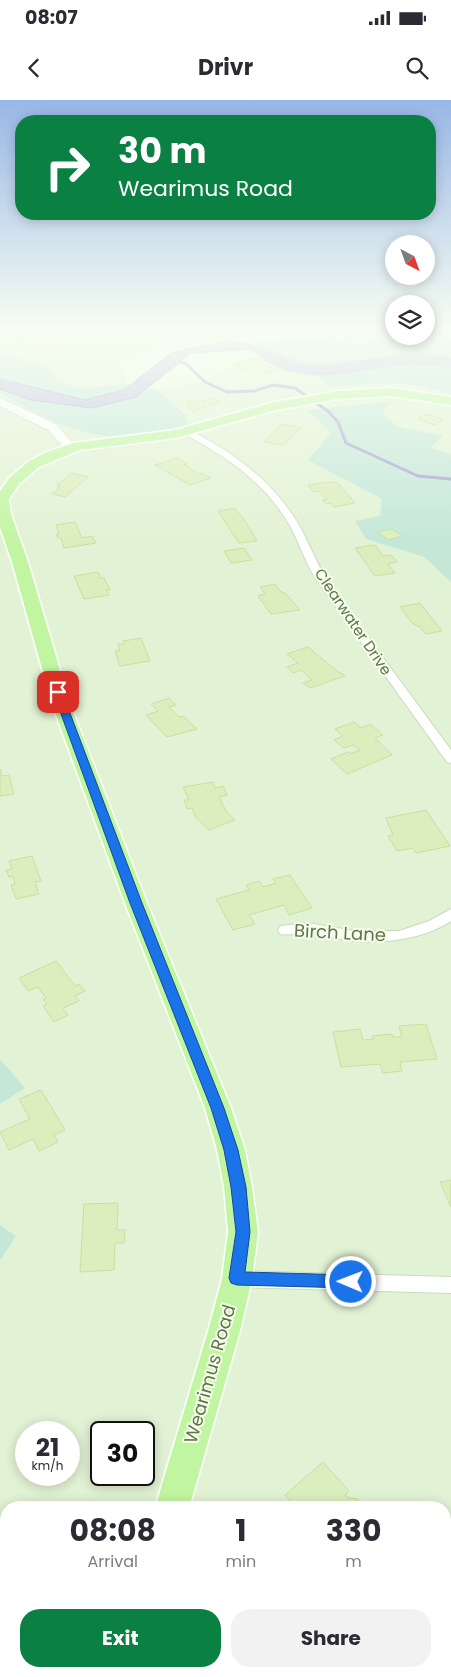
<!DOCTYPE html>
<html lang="en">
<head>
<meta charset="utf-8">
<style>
  :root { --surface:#fff; --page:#f2f2f3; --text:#2b2b33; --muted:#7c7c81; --accent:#0b8043 }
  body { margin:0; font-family:Poppins,sans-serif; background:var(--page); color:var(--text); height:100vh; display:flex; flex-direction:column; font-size:19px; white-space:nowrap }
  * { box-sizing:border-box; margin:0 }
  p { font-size:16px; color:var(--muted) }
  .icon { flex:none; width:28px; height:28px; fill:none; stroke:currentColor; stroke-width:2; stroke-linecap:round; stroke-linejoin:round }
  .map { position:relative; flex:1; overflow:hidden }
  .drawer { position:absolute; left:0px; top:1401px; width:451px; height:176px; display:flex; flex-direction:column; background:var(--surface); border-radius:20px 20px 0 0; box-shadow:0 2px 12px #0003 }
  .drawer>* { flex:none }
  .top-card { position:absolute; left:15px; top:15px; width:421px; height:105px; border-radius:20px; box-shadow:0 2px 12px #0003; background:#0b8043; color:#fff; overflow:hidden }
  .needle { width:32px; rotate:139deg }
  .controls { position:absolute; left:385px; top:135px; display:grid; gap:10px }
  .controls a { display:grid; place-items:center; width:50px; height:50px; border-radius:50%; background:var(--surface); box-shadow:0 2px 12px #0003; font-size:25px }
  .speed { position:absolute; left:15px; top:1321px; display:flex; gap:10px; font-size:25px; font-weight:700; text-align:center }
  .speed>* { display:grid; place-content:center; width:65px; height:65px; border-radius:50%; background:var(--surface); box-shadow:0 2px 12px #0003; line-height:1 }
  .speed small { font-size:12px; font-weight:400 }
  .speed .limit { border:2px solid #111; border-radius:8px; background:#fff; color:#111 }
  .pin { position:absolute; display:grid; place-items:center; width:42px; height:42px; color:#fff; margin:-21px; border-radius:10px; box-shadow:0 2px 8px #0006 }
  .me { position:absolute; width:55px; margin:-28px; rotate:271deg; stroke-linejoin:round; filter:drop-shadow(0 0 4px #0008) }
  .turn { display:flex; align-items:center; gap:18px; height:105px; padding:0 20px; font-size:22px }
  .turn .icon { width:65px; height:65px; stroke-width:2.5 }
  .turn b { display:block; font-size:35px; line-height:42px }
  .eta { display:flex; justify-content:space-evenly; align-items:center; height:85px; text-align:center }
  .eta b { font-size:30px; font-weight:700; line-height:35px }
  .button { display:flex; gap:10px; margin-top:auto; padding:10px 20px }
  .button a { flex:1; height:58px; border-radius:20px; background:var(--accent); color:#fff; font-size:20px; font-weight:700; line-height:58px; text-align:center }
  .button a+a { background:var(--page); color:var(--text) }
  .status { display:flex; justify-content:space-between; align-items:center; height:35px; padding:0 25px; background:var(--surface); direction:ltr }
  .status svg { height:14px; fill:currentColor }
  header { display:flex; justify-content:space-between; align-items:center; height:65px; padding:0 20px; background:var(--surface); font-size:22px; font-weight:700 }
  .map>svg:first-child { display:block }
  .residential { fill:#e2f2d4; fill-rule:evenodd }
  .green { fill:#c4e7d8 }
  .water { fill:#c0bbe3; stroke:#a9a2d4 }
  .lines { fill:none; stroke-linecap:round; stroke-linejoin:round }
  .stream { stroke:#a9a2d4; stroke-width:3 }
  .river { fill:#c0bbe3; fill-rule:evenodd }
  .building { fill:#dceebe; stroke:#c8e0a0 }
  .street-casing { stroke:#ccdabc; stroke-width:2 }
  .secondary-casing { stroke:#d1e0bd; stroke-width:2 }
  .primary-casing { stroke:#fff; stroke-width:3 }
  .street { fill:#fff; fill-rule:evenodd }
  .secondary { fill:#fff; fill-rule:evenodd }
  .primary { fill:#c2f5a2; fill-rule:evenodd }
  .route { fill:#1a73e8; stroke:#114b97 }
  .labels { text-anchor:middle; stroke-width:4; stroke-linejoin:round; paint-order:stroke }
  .far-street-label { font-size:15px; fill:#65724c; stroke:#f3feeb }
  .street-label { font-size:18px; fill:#65724c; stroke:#f3feeb }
</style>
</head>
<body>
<div class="status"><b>08:07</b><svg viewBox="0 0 49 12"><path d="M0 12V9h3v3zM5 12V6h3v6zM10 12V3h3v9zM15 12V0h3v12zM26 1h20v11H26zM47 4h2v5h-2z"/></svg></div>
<header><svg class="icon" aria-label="back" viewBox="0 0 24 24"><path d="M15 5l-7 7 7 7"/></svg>Drivr<svg class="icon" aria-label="search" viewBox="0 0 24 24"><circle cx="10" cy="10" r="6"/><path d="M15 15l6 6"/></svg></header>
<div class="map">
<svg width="451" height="1577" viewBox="0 0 451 1577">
  <rect width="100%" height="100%" fill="#eefbe5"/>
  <g class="residential">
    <polygon points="0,226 366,226 364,227 380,238 363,244 322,241 309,237 257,237 189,242 131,256 118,264 127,278 125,284 81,289 57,280 49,269 25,259 0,256"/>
    <path d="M254,257L274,262L286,268L303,270L332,287L379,283L414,285L451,293V354L430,348L442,336L399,327L381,314L390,301L309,310L331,333L382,399L380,416L366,439L424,457L451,482V1577H0V1161L16,1136L0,1125V1004L24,987L0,959V293L22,305L66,325L99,335L145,336L185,315L158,290L199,282L226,271L236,261ZM26,1332H69V1375H26ZM101,1332H144V1375H101ZM6,1408H445V1571H6Z"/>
  </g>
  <g class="green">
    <polygon points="366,226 394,226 394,236 426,236 426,226 451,226 451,293 414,285 379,283 332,287 282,256 250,243 303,239 363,244 379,238 363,228"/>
    <path d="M0,256L25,259L50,269L57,280L81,289L125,284L158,290L185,315L188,330C159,334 129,339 100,335C67,331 28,309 0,293Z"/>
    <polygon points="391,301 382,314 399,327 443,336 430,348 451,354 451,482 424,457 366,439 355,421 380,416 382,399 308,360 331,333 308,310"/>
    <polygon points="0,959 25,988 0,1004"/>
    <polygon points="0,1125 16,1136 0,1161"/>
  </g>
  <path class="water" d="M227,241C258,244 277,253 303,270L286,268L251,249L191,253L136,297L92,308L31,300L0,289V279L85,300L124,290L171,253Z"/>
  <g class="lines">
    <polyline class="stream" points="180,262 185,263 205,282 227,292 254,291 273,285 295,288 329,312 338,322 346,343 418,376 451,379"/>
    <path class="river" d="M263,247L304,265H328L406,254L437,255L451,258V268C436,265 421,264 405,265C360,269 312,287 269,263C264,260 258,257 254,252L257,248Z"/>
  </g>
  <g class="building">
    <polygon points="255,258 268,266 278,270 266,273 257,266 243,270 233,264"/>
    <polygon points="211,298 220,302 193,311 185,306 191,305 186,302 193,300 197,303"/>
    <polygon points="424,315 430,315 443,319 435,325 418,319"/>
    <polygon points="281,324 301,328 283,345 264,342"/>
    <polygon points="178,358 187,364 184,365 199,374 202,373 211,378 190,385 155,365"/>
    <polygon points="72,373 88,377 65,397 52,394 59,389 57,388 60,386 57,385"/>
    <polygon points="329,382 338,383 355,403 334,407 331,403 326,404 322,400 327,400 319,391 314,392 308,385"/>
    <polygon points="235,408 245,421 257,441 239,443 218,411"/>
    <polygon points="75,422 82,438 92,436 96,443 64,448 61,438 58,438 56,434 59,434 56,425"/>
    <polygon points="392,429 402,436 388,440 378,432"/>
    <polygon points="375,445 383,456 391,455 397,462 388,464 395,473 375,476 355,448"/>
    <polygon points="244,448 252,460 231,463 224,451"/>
    <polygon points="98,472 101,478 104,478 110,490 106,490 109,495 84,499 74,476"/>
    <polygon points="275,484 280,491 286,494 300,510 271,514 258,496 265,494 260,487"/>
    <polygon points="420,503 442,531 426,534 420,527 413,524 400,507"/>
    <polygon points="141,538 150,561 120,566 115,551 120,550 118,544 124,544 123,541"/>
    <polygon points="308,547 337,571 345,576 310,588 303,583 312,580 301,570 293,573 287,567 298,563 287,554"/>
    <polygon points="169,598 176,605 169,607 179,617 183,616 197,629 167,637 146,615 158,611 151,604"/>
    <polygon points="354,622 361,628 370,624 383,635 375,638 392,655 347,674 331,659 348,652 350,654 360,650 353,645 344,648 334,640 343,636 335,629"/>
    <polygon points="0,669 2,676 9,675 14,694 0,696"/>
    <polygon points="213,682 215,688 223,686 227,695 219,697 226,711 235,720 209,730 196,718 192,708 187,709 184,700 189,700 183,687"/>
    <polygon points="426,710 450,746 416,753 413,748 397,751 388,736 393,735 386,718"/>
    <polygon points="32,756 41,781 35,782 39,794 16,799 11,785 15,784 13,776 9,777 6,770 12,769 9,761"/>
    <polygon points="290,775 312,808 289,815 284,805 249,815 255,824 233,830 216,799 249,790 246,785 259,781 263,787 276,783 273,779"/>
    <polygon points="56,861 75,886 79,884 85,891 75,896 79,901 63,908 68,915 54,922 43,906 47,904 43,900 46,898 38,887 28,891 19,878"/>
    <polygon points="426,924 437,959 400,962 402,971 383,973 380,964 341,967 333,932 360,929 363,940 374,939 372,936 392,934 393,937 402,937 399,926"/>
    <polygon points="41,990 65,1030 54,1035 58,1042 39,1051 33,1039 9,1050 0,1032 30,1019 19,999"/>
    <polygon points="451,1080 451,1107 440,1082"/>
    <polygon points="118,1103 117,1130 125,1130 124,1143 115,1143 114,1170 80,1172 84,1104"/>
    <polygon points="323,1362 349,1391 345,1395 349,1398 357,1399 365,1408 296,1408 285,1395"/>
  </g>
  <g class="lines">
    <defs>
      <g id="street">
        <polygon points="12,226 19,226 31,237 47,240 136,226 150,226 47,244 26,241"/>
        <polygon points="294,226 303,226 312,229 308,231 294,228"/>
        <path d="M184,330H190C232,352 270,379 296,420C308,439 315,462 328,481C368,538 410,594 451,650V663L447,662C404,602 361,542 318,482C305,464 299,440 287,421C263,381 224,355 184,334Z"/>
        <path d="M451,809V821C423,839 389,843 356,841C340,840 325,835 310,833C300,832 290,836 280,834L278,830L280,826L308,823L355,831H399L429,821Z"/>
        <polygon points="237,1171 451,1177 451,1193 237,1187 231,1185 228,1179 231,1173"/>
        <polygon points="298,1571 327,1571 330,1577 300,1577"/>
      </g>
      <polygon id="secondary" points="0,298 56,324 77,348 75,351 67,351 48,330 0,306"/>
      <g id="primary">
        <polygon points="392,288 451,297 451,305 392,296 339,299 276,310 176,338 80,350 39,367 19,384 9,399 11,414 28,462 70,604 147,803 231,1008 245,1050 252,1087 258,1132 252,1179 240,1231 189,1408 155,1408 208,1231 222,1179 228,1132 224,1087 217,1050 205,1008 125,803 52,604 12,462 0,427 0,391 9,378 29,361 47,352 73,343 175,330 274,302 339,291"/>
        <polygon points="101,1571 139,1571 137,1577 99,1577"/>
      </g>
    </defs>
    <use href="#street" class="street-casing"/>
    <use href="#secondary" class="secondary-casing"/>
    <use href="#primary" class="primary-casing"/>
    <use href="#street" class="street"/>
    <use href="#secondary" class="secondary"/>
    <use href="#primary" class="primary"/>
  </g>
  <linearGradient id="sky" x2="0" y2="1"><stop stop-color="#98b7e6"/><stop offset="0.51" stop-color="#f7fdf3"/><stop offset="1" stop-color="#f7fdf3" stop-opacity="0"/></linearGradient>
  <rect width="451" height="446" fill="url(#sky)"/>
  <polygon class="route" points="58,589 62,592 142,803 224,1008 238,1050 246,1087 250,1132 245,1172 351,1175 357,1177 359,1182 357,1186 351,1188 237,1185 231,1183 229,1178 236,1132 231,1087 224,1050 211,1008 130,803 53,592"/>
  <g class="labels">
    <g class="far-street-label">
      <text transform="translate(353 522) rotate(56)" y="5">Clearwater Drive</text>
    </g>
    <g class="street-label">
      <text transform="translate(340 833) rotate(3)" y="6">Birch Lane</text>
      <text transform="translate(210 1274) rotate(-74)" y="6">Wearimus Road</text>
    </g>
  </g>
</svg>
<div class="controls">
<a><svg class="needle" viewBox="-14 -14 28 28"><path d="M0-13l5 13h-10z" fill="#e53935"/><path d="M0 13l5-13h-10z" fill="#7c7c81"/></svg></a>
<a><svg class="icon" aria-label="layers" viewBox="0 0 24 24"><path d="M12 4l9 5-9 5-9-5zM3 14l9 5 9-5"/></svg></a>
</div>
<div class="speed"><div>21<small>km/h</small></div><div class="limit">30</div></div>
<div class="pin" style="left:58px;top:592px;background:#d93025"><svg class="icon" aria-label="arrive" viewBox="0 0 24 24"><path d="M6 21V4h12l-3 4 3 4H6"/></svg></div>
<svg class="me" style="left:351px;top:1182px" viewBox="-20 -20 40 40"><circle r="17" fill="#1a73e8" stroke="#fff" stroke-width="3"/><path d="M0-11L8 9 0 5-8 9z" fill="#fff"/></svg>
<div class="top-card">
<div class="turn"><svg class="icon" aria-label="right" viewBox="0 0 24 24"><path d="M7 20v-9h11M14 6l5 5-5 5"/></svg><div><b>30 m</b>Wearimus Road</div></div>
</div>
<section class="drawer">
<div class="eta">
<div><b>08:08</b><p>Arrival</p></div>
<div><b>1</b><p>min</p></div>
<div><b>330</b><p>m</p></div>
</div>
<div class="button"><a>Exit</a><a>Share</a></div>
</section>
</div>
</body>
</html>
